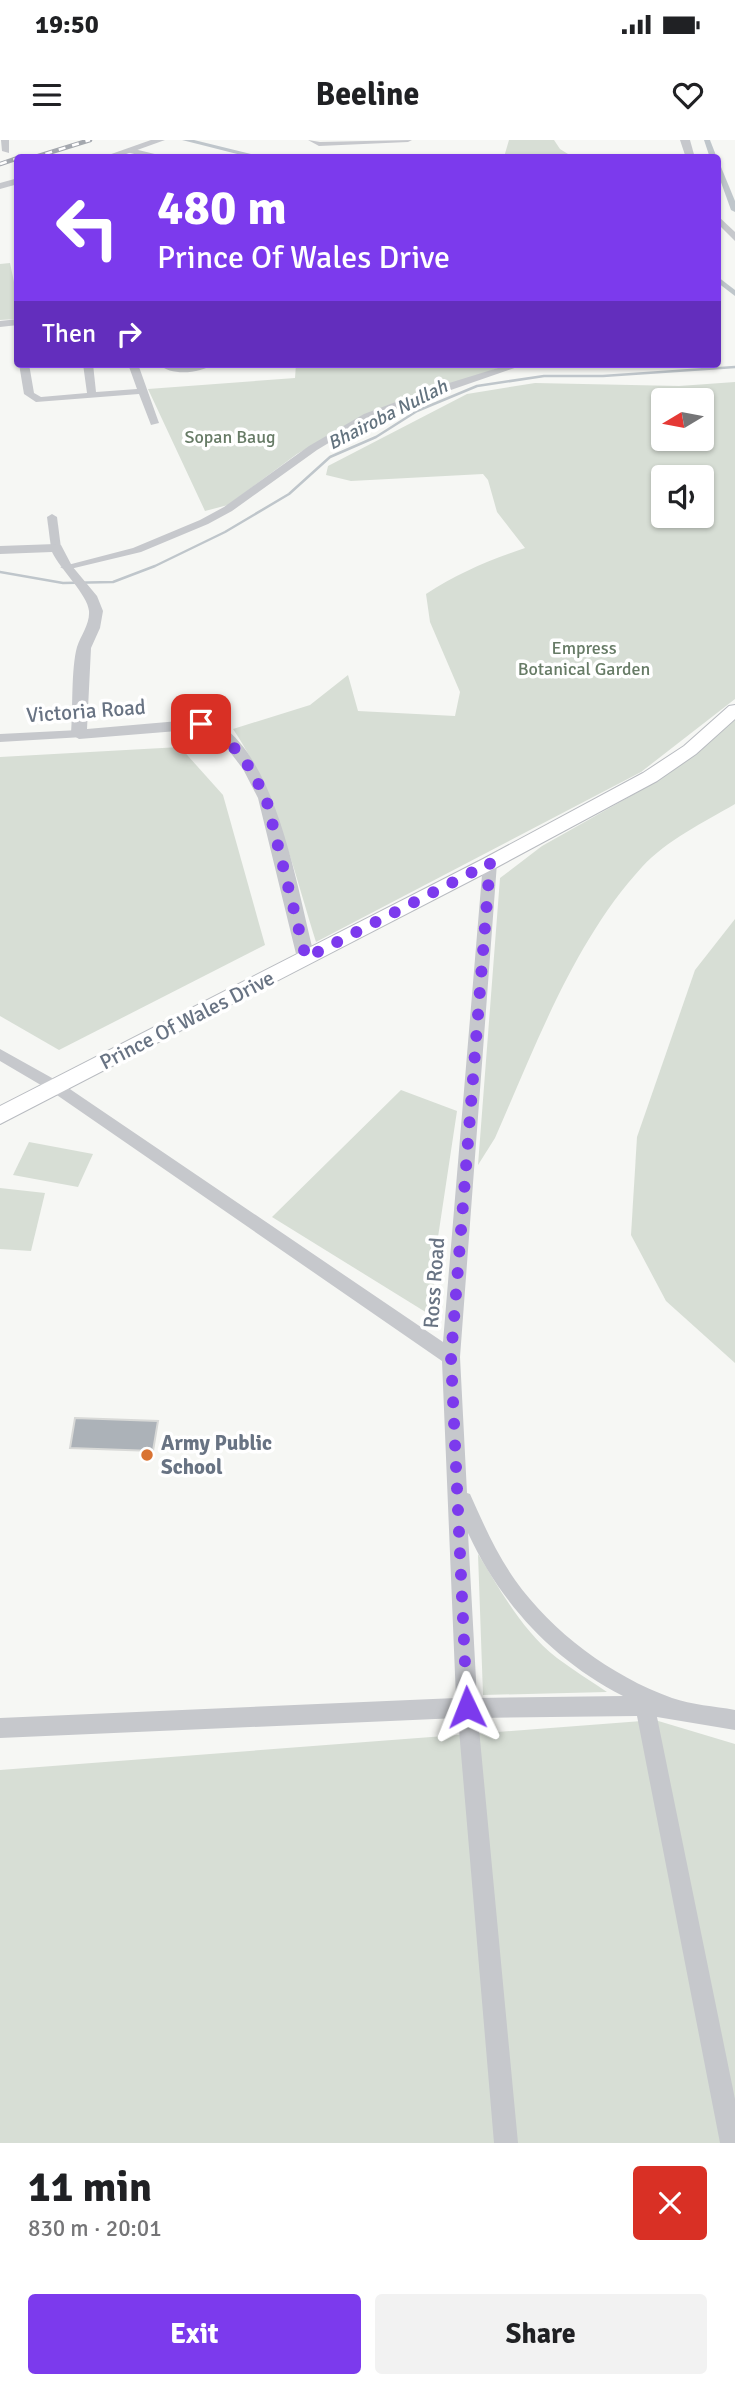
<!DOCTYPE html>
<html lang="en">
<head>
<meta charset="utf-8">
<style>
  :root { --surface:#fff; --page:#f2f2f2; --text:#202124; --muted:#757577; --accent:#7c3aed }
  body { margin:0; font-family:Signika,sans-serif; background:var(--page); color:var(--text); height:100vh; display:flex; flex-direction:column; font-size:26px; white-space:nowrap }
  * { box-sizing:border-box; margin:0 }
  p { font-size:23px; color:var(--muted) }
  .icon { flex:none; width:38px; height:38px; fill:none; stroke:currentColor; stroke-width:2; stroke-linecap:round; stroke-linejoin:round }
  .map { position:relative; height:2003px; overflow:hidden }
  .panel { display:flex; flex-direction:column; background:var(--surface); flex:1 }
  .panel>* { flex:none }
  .guide { position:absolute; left:14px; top:14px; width:707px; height:214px; border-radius:7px; box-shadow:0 2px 5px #0004; background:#7c3aed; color:#fff; overflow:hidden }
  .needle { width:46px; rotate:260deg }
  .controls { position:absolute; left:651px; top:248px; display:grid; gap:14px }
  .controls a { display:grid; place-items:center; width:63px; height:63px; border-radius:7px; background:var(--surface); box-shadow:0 2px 5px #0004; font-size:35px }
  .pin { position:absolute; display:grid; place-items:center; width:60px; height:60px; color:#fff; margin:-30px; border-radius:14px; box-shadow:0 4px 10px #0006 }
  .me { position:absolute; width:77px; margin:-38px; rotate:358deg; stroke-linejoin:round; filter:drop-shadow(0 0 5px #0008) }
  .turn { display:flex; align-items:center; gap:24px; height:147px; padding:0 28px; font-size:32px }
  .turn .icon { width:91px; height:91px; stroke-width:2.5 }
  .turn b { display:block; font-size:49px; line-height:60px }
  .then { display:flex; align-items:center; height:66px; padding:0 28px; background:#0003; gap:14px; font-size:26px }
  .round { display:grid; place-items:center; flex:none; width:74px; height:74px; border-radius:7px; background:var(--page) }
  .headline { display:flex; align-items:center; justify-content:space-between; height:119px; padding:0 28px }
  h1 { font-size:42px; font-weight:700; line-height:52px }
  .action { display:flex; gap:14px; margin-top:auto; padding:14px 28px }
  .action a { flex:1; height:80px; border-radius:7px; background:var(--accent); color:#fff; font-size:28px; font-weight:700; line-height:80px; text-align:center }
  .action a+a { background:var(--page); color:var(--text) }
  .status { display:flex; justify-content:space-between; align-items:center; height:49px; padding:0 35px; background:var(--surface); direction:ltr }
  .status svg { height:19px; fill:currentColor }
  header { display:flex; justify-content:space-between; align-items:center; height:91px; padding:0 28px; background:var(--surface); font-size:32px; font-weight:700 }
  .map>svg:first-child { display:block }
  .green { fill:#d7ded5; fill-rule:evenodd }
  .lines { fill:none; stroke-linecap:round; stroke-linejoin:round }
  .stream { stroke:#bfc6cb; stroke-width:2.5 }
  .canal { fill:#bfc6cb; fill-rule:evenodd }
  .building { fill:#acb2b8; stroke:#d8d9d7; stroke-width:2 }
  .secondary-casing { stroke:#b8bbc0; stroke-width:2 }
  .minor { fill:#c6c8cc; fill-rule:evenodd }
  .tertiary { fill:#c6c8cc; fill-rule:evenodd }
  .secondary { fill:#fff; fill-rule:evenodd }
  .rail-casing { stroke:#a4a8ae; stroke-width:4.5 }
  .rail { stroke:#fff; stroke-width:2.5; stroke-dasharray:7; stroke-linecap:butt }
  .route { stroke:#7c3aed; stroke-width:12; stroke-dasharray:0 21.6 }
  .poi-dot { fill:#d97332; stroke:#fff; stroke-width:2.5 }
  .labels { text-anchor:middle; stroke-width:7; stroke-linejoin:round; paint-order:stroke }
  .far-park-label { font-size:18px; fill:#677b66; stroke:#fff }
  .far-water-label { font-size:19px; font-style:italic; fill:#63737f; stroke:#fff }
  .street-label { font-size:21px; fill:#687383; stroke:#fff }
  .poi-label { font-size:21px; font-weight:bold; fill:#687383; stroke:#fff; text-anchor:start }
</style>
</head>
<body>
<div class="status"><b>19:50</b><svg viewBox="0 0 49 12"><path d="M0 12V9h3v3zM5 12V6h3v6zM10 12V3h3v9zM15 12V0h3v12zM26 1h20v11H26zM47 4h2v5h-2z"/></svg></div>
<header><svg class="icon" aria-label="menu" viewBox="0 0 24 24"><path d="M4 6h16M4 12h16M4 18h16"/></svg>Beeline<svg class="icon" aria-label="heart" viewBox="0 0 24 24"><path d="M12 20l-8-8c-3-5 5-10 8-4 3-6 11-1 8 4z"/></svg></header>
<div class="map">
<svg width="735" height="2003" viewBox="0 0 735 2003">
  <rect width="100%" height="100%" fill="#f6f7f4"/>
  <g class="green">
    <polygon points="509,0 554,0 560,9 568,14 504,17"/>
    <polygon points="10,123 17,156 17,179 0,180 0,124"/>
    <polygon points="296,224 504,224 504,226 363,277 297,314 228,365 205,371 148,249 295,238"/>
    <path d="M735,242V559L641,632L316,802C293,728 276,653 233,589L310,565L348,535L358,571L455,576L460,552L430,482L426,454C458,433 489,420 525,408L497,372L488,340L483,334L351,341L326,335L328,326L467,254L535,243L679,246ZM663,261H702V299H663ZM663,338H702V376H663Z"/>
    <path d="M735,579V664C704,682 667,700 642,727C574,801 535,907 495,998L478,1025L500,738L542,706L636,653L687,618Z"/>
    <polygon points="180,607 223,655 265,805 59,910 0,876 0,617"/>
    <polygon points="735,779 735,1223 666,1161 631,1095 637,997 695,830"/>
    <polygon points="401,950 457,971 435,1117 432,1176 272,1077"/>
    <polygon points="29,1002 93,1014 78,1047 13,1035"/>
    <polygon points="0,1048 45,1053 31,1111 0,1109"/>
    <path d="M478,1414C501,1451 522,1491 557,1518C573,1530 591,1541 607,1552L483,1555Z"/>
    <polygon points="655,1580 735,1604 735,2003 0,2003 0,1630"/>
  </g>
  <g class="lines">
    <polyline class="stream" points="0,432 63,443 113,442 155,426 225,392 289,354 330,317 376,297 417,271 477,246 544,236 603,236 735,227"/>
    <g class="canal">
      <polygon points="182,0 194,0 267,18 253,18"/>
      <polygon points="704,0 710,0 717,18 710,18"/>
      <polygon points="718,25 721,27 735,61 735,72 731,70 718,34"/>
      <polygon points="718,137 735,150 735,156 718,143"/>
    </g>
  </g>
  <polygon class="building" points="75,1278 158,1281 153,1311 70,1308"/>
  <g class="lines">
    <defs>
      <polygon id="secondary" points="735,565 735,579 696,614 657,641 497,727 0,984 0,966 483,719 643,633 684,606 729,566"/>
    </defs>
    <use href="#secondary" class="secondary-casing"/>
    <g class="minor">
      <polygon points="1,0 9,0 9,13 2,11"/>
      <polygon points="308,0 320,2 412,0 408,2 319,6"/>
      <polygon points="130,8 163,16 163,18 149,18 127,12"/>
      <polygon points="18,179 18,185 0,187 0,181"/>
      <polygon points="19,224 29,224 34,253 41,257 87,253 83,224 93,224 96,252 137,249 128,224 138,224 159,283 151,285 139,254 36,262 24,254"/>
      <path d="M158,224L179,227L215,224C199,233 173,237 158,224Z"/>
      <polygon points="511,224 526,224 370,278 317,310 232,371 208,384 141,412 66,430 60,427 133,408 200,380 224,367 309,306 364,274 433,248"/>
      <polygon points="661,224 671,224 672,225 667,228"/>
      <polygon points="52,374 57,377 61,408 56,411 51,408 47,377"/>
      <polygon points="79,590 85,594 83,597 0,602 0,594"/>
      <path d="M490,719L497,723L460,1217L467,1353L470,1354C483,1383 496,1413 515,1440C552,1492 611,1536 672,1558C692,1565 714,1566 735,1570V1590L657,1577L735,1959V2003H720L637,1576L478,1578L518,2003H494L458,1578L0,1598V1578L456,1558L442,1221L51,951L0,921V909L61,943L443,1202L483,723ZM468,1393C501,1464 553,1520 623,1556L477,1558Z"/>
    </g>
    <g class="tertiary">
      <polygon points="151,0 165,0 115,18 100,18"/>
      <polygon points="680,0 690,0 695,18 686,18"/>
      <polygon points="18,38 18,44 0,49 0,43"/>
      <polygon points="718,76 735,92 735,101 718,84"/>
      <path d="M56,404L61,405L72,426L97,456L103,471L100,488L91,508L87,589L202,579C209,581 217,582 222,586C279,626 298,753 315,818L312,822L306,824L297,818L258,658L243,629L220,599L210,590L202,589L79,599L71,594C73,570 71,529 77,507C81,495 90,484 89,471C88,455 60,429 52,412L0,414V406Z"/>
    </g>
    <use href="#secondary" class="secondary"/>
    <defs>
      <g id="rail">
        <polyline points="32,18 90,0"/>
        <polyline points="0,24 18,18"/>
      </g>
    </defs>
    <use href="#rail" class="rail-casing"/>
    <use href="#rail" class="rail"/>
  </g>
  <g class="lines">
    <polyline class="route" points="201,584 215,587 225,596 250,628 266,658 306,818 490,723 451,1217 467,1567"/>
  </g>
  <circle class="poi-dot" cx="147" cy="1315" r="7"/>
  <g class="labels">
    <g class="far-park-label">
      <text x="230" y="303">Sopan Baug</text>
      <text x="584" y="514">Empress<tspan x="584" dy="21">Botanical Garden</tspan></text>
    </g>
    <g class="far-water-label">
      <text transform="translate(387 274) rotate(-27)" y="7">Bhairoba Nullah</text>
    </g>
    <g class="street-label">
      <text transform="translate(86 571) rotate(-4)" y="7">Victoria Road</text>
      <text transform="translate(187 880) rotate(-27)" y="7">Prince Of Wales Drive</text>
      <text transform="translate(434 1143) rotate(-86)" y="7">Ross Road</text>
    </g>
    <g class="poi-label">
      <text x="161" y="1310">Army Public<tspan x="161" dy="24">School</tspan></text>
    </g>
  </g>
</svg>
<div class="controls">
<a><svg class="needle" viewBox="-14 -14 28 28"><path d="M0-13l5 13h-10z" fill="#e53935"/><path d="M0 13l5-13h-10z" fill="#757577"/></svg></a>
<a><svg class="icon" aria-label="sound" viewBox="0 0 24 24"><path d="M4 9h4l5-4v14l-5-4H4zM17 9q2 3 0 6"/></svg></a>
</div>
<div class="pin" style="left:201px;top:584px;background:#d93025"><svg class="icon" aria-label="arrive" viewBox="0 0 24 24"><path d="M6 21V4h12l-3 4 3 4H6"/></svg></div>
<svg class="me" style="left:467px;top:1567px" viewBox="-20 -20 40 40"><path d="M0-17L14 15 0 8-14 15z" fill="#7c3aed" stroke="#fff" stroke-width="4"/></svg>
<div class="guide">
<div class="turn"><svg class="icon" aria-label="left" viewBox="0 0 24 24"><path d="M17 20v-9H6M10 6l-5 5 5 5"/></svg><div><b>480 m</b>Prince Of Wales Drive</div></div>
<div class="then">Then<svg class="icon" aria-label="right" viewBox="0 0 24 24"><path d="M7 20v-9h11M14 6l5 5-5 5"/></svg></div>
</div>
</div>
<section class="panel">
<div class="headline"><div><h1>11 min</h1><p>830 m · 20:01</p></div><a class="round" style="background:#d93025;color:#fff"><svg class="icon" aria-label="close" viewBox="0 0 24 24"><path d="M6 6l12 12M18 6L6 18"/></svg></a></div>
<div class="action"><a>Exit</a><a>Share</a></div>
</section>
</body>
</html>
